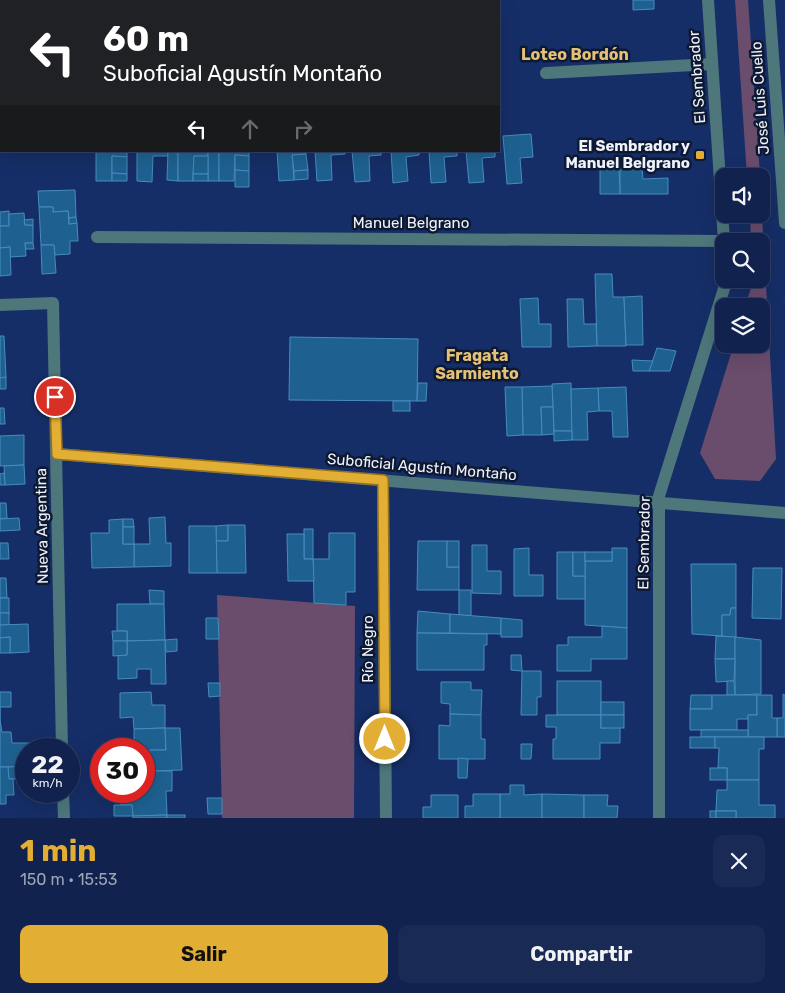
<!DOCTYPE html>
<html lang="es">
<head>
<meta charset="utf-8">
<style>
  :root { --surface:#10224d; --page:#192a54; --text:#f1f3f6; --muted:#9ca4b6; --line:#303f65; --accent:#e3ae34 }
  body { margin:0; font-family:Rubik,sans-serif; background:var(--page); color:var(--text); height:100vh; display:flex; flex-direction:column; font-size:19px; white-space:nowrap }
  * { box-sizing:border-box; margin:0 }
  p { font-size:16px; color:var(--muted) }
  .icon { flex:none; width:28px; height:28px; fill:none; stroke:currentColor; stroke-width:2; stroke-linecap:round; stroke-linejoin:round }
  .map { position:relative; height:818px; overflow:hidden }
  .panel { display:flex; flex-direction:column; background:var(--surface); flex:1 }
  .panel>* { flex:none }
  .guide { position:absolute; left:0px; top:0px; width:500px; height:152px; box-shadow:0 5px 20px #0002,0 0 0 1px var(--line); background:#202124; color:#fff; overflow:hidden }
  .fabs { position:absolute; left:715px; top:168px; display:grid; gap:10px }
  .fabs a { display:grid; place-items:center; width:55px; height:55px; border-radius:10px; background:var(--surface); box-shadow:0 5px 20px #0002,0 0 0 1px var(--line); font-size:25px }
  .speed { position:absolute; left:15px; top:738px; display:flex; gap:10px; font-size:25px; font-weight:700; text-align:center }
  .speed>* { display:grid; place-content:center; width:65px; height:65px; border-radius:50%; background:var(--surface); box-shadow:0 5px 20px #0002,0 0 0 1px var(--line); line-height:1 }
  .speed small { font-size:12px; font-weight:400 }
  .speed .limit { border:8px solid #d22; background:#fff; color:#111 }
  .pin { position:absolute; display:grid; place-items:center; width:42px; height:42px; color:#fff; margin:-21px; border:2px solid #fff; border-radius:50%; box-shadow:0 1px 5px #0007 }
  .me { position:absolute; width:55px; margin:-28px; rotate:0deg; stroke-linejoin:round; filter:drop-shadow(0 0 4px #0008) }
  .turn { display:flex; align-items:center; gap:18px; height:105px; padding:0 20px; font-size:22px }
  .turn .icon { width:65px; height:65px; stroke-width:2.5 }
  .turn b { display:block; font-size:35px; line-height:42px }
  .lanes { display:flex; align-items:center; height:48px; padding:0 20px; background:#0003; justify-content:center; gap:25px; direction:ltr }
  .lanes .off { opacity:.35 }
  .round { display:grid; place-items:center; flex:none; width:52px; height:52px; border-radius:10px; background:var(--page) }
  .headline { display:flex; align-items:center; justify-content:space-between; height:85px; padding:0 20px }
  h1 { font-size:30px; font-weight:700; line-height:38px; color:var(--accent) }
  .action { display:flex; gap:10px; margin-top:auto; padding:10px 20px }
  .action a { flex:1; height:58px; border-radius:10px; background:var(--accent); color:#111; font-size:20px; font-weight:700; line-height:58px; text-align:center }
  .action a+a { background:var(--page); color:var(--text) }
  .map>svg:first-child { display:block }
  .green { fill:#6a4c6d }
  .building { fill:#1e6190; stroke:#488bbf }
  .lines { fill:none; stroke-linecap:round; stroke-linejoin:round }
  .minor { stroke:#4d777b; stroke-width:12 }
  .route-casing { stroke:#947122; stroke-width:12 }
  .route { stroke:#e3ae34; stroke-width:9 }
  .poi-dot { fill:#e3ae34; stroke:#0d1932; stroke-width:2 }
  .labels { text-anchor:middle; stroke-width:5; stroke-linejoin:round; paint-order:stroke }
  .street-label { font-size:15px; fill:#eff2fa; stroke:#0d1932 }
  .poi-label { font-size:15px; font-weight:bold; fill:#eff2fa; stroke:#0d1932; text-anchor:end }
  .neighbourhood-label { font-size:16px; font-weight:bold; fill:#e5c178; stroke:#0d1932 }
</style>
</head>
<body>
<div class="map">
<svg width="785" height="818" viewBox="0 0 785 818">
  <rect width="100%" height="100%" fill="#162e67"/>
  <g class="green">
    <polygon points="735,0 748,0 760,176 747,176"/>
    <polygon points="761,199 776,459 760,481 715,479 700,453 734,344 761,344 761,306 745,306 754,279 761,279 761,241 751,241 750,214 761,214"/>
    <polygon points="217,595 355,606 354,818 222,818"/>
  </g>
  <g class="building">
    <polygon points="633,0 654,0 654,9 633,10"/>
    <polygon points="531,134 533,157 520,158 522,183 507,184 503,136"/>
    <polygon points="96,151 127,151 127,157 112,156 112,181 96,181"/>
    <polygon points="137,151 168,151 168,156 153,156 152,182 137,181"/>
    <polygon points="168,151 178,151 178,181 167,180"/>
    <polygon points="178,151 208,151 208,156 194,156 193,181 178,181"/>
    <rect x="208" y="151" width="11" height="30"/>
    <polygon points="219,151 249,151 249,156 235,155 234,181 219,181"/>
    <polygon points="277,151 306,151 306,154 292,155 294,180 279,181"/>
    <polygon points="315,151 345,151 345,154 331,155 332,180 317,181"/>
    <polygon points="352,151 381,151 381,155 369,156 370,181 355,182"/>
    <polygon points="391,151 419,151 419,155 406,157 408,181 393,183"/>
    <polygon points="429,151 457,151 457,156 444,157 446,182 431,183"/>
    <polygon points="466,151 495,151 495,157 482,158 484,182 469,183"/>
    <polygon points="306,154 308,170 294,171 292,155"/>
    <polygon points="235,155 249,156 249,171 235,170"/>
    <polygon points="112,156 127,157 127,174 112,173"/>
    <polygon points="194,156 208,156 208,174 193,174"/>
    <polygon points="620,167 642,167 643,179 668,178 668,194 620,194"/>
    <polygon points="619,169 620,194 600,194 600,170"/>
    <polygon points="235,170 249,171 249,187 235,187"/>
    <polygon points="308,170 308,179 294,180 294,171"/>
    <polygon points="112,173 127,174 127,181 112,181"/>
    <rect x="193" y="174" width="15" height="7"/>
    <polygon points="75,190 76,217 69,218 68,211 53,212 53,207 39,207 38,191"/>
    <polygon points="39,207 53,207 53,212 68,211 69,224 77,223 78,241 70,241 70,254 55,255 54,245 41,245"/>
    <polygon points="9,211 9,226 0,226 0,212"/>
    <polygon points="24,213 25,225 33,225 33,243 25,243 26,256 10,257 10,247 0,248 0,226 9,226 9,214"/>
    <polygon points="76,217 77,223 69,224 69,218"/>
    <polygon points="33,219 33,225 25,225 24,220"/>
    <polygon points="25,243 33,243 34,249 26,249"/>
    <polygon points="41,245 54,245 56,273 42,274"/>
    <polygon points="10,247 11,275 0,276 0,248"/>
    <polygon points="595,274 612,274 613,297 624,297 626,346 597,346"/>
    <polygon points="642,296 643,345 626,345 624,297"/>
    <polygon points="538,298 539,324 551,324 551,347 522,347 520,299"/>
    <polygon points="567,299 583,299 584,324 596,324 597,346 568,347"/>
    <polygon points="0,336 4,336 6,377 0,378"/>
    <polygon points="290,337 418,339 417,401 289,400"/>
    <polygon points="657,348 676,351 670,371 649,371"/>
    <polygon points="632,360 653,361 649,371 633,371"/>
    <polygon points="6,377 6,389 0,389 0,378"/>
    <polygon points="418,383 427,383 426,401 417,401"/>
    <polygon points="571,383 572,431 554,431 552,384"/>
    <polygon points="552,386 553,407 541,407 542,435 523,435 522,387"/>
    <polygon points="505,387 522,387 523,435 507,436"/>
    <polygon points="626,387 628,437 613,437 612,411 599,411 598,388"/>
    <polygon points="598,388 599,411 587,412 588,440 572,440 571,389"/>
    <rect x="393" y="401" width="17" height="10"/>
    <polygon points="541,407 553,407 554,434 542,435"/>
    <polygon points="0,408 4,408 5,424 0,424"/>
    <polygon points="554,431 572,431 572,440 554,441"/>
    <polygon points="24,435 24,465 0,466 0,436"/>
    <polygon points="24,465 25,484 5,485 4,466"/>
    <polygon points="4,473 5,485 0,485 0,474"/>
    <polygon points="0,503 6,503 7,518 0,519"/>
    <polygon points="165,517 166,543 171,543 171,566 134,567 134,544 150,544 149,518"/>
    <polygon points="19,518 20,530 0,531 0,519"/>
    <polygon points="123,519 123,544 134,544 134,567 92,568 91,533 109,533 109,520"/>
    <polygon points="123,519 133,519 134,527 123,527"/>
    <polygon points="228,525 228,541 216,541 216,526"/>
    <polygon points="228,525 245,525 246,573 217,573 216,541 228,541"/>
    <polygon points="189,526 216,526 217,573 189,573"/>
    <rect x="123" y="527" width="11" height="17"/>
    <rect x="304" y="529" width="9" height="30"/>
    <polygon points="329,533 355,533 355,592 346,592 346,605 314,603 313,559 329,559"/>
    <polygon points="287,534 304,534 304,559 313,559 314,581 288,581"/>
    <polygon points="418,541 447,541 447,567 459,567 459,590 417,590"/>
    <rect x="447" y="541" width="12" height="26"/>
    <polygon points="0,543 8,543 9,559 0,559"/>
    <polygon points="472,545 487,545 487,571 501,571 501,594 472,593"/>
    <polygon points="529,548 529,575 543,575 543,596 514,596 514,549"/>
    <polygon points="612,548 627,548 627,628 585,625 585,561 612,561"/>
    <polygon points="557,552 573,552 573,576 585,576 585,599 557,599"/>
    <rect x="573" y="552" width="12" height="24"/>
    <rect x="585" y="552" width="27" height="9"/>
    <polygon points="691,564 736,564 736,608 731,608 730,615 722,615 722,636 692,634"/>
    <polygon points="753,568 782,568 781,619 752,618"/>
    <polygon points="0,578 6,578 7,598 0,598"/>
    <polygon points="149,590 164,591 164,604 150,604"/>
    <polygon points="459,590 471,590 471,616 459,615"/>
    <rect x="0" y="598" width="9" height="15"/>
    <polygon points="117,604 164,604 165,640 127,641 127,631 117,631"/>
    <polygon points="731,608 736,608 736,638 722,636 722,615 730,615"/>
    <polygon points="418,611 450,614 450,633 417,633"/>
    <rect x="0" y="613" width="9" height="12"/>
    <polygon points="450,614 501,618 501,634 450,633"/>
    <polygon points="206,618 218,618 219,639 206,639"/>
    <polygon points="501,618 522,620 522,637 501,637"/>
    <polygon points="28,624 29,652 10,653 10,637 0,638 0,625"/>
    <polygon points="602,626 627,628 627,659 591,659 591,671 557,671 557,645 568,645 568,637 602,637"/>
    <polygon points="112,631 127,631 127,641 113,641"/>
    <polygon points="417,633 487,634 487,645 484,645 484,670 417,670"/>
    <polygon points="716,636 735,637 735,659 715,659"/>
    <polygon points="10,637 10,653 0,653 0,638"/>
    <polygon points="735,637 761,640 761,694 735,695"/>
    <polygon points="177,639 177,651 166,652 165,640"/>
    <polygon points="165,640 166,684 151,684 151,669 137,669 137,678 118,679 118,655 127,655 127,641"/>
    <polygon points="113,641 127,641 127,655 113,656"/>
    <polygon points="511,655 521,655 522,671 511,670"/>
    <polygon points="715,659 735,659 734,681 716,682"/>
    <polygon points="522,671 541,671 541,697 537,697 537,715 521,715"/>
    <rect x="557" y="681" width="44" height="34"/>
    <polygon points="727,681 734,681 735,695 727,695"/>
    <polygon points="441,682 471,682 471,690 482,690 481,715 450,714 450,704 441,703"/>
    <polygon points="208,683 220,683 220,696 209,697"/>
    <polygon points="0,692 11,692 11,707 0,707 0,720"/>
    <polygon points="151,692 152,705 165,705 165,728 134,729 133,717 120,718 120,693"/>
    <polygon points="783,694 785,695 785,737 777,737 777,718 783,718"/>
    <polygon points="691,695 712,695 712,709 690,709"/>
    <polygon points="712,695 757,695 757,715 748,715 748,719 737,719 737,730 690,730 690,709 712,709"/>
    <polygon points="757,695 772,695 772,718 777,718 777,737 748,737 748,715 757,715"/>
    <rect x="601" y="702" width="23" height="13"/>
    <polygon points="450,714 481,715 481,739 485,739 485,759 439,759 439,725 450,726"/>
    <polygon points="546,715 601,715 601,728 620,727 620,743 600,743 600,759 553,759 553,739 556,739 556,727 546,727"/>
    <rect x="601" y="715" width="23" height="13"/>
    <polygon points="0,720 2,732 11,732 12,743 31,743 31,749 26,749 26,766 0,767"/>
    <polygon points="165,728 166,750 150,750 150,764 144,765 144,749 121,749 121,740 134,740 134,729"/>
    <polygon points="165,728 180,728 182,770 150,771 150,750 166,750"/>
    <rect x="701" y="730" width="47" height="7"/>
    <rect x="690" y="737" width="25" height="11"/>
    <polygon points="715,737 764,737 764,749 759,749 759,780 727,780 727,768 718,768 719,748 715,748"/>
    <polygon points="521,744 532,744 531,759 521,759"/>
    <polygon points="458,758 468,759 467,778 458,778"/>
    <polygon points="26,766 26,779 9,779 8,767"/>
    <polygon points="0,767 8,767 9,779 13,779 14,795 6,795 6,804 0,804"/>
    <rect x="710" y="768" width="17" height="12"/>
    <polygon points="152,771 172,771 172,791 166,791 167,815 133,816 132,805 121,805 121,791 144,791 144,780 153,780"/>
    <polygon points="101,772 101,785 95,785 95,773"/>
    <polygon points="727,780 759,780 759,805 775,805 775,818 736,818 736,811 716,811 717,790 727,790"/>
    <polygon points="510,785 524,785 524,795 542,794 542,818 500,818 500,794 510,794"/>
    <polygon points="473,794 500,794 500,818 465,818 465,806 473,806"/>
    <polygon points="542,794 584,795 584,818 542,818"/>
    <polygon points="431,795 458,795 458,818 423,818 423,807 431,807"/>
    <polygon points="584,795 608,795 607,806 618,806 617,818 584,818"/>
    <polygon points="207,798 222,798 222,814 208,814"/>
    <polygon points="114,805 132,805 133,816 114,816"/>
    <rect x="710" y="811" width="6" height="7"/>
    <rect x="716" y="811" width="20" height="7"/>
    <polygon points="167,815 167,818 133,818 133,816"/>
    <rect x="167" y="815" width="18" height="3"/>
  </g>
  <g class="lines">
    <g class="minor">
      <polyline points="708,0 724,241"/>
      <polyline points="769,0 785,223"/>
      <polyline points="546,73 712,64"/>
      <polyline points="97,237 724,241"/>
      <polyline points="0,305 53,303 62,749"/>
      <polyline points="57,454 785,513"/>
      <polyline points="383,480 386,818"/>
      <polyline points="63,791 64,818"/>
      <polyline points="659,818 659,496 727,279"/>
    </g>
  </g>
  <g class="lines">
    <defs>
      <polyline id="route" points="55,397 57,454 383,480 385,739"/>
    </defs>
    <use href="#route" class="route-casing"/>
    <use href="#route" class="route"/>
  </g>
  <rect class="poi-dot" x="695" y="150" width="10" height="10" rx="2.5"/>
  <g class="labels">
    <g class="street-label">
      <text transform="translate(697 77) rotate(-94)" y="5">El Sembrador</text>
      <text transform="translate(760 98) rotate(-94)" y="5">José Luis Cuello</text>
      <text x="411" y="228">Manuel Belgrano</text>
      <text transform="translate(422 467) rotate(5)" y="5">Suboficial Agustín Montaño</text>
      <text transform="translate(42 526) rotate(-91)" y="5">Nueva Argentina</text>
      <text transform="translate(644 543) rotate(-89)" y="5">El Sembrador</text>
      <text transform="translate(368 649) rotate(-90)" y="5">Río Negro</text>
    </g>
    <g class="poi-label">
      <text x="690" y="151">El Sembrador y<tspan x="690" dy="17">Manuel Belgrano</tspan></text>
    </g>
    <g class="neighbourhood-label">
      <text x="575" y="60">Loteo Bordón</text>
      <text x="477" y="361">Fragata<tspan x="477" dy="18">Sarmiento</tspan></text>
    </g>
  </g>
</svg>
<div class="fabs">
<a><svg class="icon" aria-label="sound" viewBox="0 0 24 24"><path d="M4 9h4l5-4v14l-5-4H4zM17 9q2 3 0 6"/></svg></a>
<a><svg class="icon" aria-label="search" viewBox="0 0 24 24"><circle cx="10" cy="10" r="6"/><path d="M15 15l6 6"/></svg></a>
<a><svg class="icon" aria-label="layers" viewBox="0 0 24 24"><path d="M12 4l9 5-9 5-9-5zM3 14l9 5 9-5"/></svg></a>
</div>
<div class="speed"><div>22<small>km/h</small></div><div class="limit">30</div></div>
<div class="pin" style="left:55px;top:397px;background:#d93025"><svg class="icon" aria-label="arrive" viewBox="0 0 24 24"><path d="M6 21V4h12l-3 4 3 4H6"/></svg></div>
<svg class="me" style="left:385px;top:739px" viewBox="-20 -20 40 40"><circle r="17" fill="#e3ae34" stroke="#fff" stroke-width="3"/><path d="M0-11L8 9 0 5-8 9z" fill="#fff"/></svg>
<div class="guide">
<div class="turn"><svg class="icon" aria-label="left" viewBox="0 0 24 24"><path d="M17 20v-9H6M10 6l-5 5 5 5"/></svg><div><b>60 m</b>Suboficial Agustín Montaño</div></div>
<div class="lanes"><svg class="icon" aria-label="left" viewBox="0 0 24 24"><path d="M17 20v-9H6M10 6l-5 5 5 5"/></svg><svg class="icon off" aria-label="ahead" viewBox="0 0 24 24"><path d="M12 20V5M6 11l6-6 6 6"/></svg><svg class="icon off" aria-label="right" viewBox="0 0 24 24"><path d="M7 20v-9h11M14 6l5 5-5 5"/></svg></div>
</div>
</div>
<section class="panel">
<div class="headline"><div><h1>1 min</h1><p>150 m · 15:53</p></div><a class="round"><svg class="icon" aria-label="close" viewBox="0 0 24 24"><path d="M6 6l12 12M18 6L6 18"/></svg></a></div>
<div class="action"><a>Salir</a><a>Compartir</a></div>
</section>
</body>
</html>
